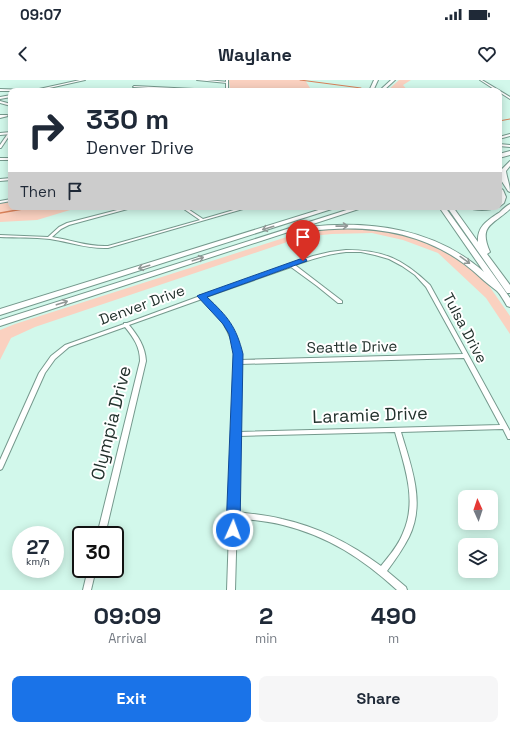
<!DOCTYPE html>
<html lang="en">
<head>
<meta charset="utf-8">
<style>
  :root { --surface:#fff; --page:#f6f6f7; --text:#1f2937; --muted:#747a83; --accent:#1a73e8 }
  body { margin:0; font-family:"Space Grotesk",sans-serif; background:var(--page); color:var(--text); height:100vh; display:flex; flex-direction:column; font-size:15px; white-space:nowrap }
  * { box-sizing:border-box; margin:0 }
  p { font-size:13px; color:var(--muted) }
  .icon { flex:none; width:22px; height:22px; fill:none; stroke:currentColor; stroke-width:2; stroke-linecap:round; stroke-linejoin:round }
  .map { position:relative; height:510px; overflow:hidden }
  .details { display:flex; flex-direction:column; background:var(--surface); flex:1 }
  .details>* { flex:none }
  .hud { position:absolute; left:8px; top:8px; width:494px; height:122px; border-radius:8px; box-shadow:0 2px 10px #0003; background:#fff; color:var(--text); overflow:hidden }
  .needle { width:26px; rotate:357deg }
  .buttons { position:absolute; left:458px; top:410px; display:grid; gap:8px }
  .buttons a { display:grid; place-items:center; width:40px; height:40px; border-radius:8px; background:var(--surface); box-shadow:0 2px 10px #0003; font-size:20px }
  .speed { position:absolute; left:12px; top:446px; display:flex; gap:8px; font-size:20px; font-weight:700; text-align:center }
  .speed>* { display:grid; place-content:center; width:52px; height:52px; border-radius:50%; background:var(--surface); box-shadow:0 2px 10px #0003; line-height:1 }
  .speed small { font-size:10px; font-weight:400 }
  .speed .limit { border:2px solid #111; border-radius:6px; background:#fff; color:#111 }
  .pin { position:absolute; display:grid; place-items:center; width:34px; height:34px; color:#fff; margin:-41px -17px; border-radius:50% 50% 50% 0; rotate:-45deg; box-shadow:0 0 4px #0007 }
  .pin .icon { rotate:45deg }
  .me { position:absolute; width:44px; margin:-22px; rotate:2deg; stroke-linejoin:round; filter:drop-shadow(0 0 3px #0008) }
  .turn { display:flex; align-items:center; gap:14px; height:84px; padding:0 12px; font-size:18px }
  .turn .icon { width:52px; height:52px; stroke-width:2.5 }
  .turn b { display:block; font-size:28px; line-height:34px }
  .then { display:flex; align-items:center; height:38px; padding:0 12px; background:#0003; gap:8px; font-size:15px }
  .eta { display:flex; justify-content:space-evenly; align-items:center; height:68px; text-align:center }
  .eta b { font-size:24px; font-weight:600; line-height:28px }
  .cta { display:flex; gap:8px; margin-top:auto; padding:8px 12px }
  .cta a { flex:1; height:46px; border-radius:8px; background:var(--accent); color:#fff; font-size:16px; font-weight:600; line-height:46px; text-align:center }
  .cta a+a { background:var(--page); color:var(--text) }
  .status { display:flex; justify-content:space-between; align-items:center; height:28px; padding:0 20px; background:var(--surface); direction:ltr }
  .status svg { height:11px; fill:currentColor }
  header { display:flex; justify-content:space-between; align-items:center; height:52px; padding:0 12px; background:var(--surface); font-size:18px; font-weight:600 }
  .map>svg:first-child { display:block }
  .green { fill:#fad1c0 }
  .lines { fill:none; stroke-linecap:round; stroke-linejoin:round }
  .stream-far1 { stroke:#d88159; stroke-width:1 }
  .stream { stroke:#d88159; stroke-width:1.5 }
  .minor-casing { stroke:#75998d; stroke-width:2 }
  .tertiary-casing { stroke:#75998d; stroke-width:2 }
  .secondary-casing { stroke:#75998d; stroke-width:2 }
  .motorway-casing { stroke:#75998d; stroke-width:2 }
  .minor { fill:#fff; fill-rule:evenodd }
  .tertiary { fill:#fff; fill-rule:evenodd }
  .secondary { fill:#fff; fill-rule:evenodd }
  .motorway { fill:#fff; fill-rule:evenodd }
  .oneway { stroke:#919896 }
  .route { fill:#1a73e8; stroke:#114b97 }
  .labels { text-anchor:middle; stroke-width:4; stroke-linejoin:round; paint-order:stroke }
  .street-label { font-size:15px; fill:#23322d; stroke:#fff }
  .near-street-label { font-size:18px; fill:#23322d; stroke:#fff }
</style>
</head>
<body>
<div class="status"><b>09:07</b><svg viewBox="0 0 49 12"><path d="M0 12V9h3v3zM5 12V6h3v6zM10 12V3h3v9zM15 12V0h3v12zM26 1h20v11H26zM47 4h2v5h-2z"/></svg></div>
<header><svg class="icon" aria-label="back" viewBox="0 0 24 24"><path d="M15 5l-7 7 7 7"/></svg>Waylane<svg class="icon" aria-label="heart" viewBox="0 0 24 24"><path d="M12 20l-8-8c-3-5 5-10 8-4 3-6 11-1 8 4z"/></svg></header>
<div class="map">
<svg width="510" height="510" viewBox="0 0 510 510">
  <rect width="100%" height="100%" fill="#d2f8eb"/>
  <g class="green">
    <polygon points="229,0 305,0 312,11 230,11"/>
    <polygon points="399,0 411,0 403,5 408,11 387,11"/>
    <polygon points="11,121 11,127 80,127 37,140 0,142 0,123"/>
    <polygon points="345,147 375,149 406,155 424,161 453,174 487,203 510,236 510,254 486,218 438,173 403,160 372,153 332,154 302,157 35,247 11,258 0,280 0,250 15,244 296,154 313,150"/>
  </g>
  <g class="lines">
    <g class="stream-far1">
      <polyline points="300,0 361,8"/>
      <polyline points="499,41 510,39"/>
      <polyline points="29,128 35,127"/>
    </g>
    <polyline class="stream" points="0,133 34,127"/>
    <defs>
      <g id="minor">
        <polygon points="197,0 207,0 228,2 227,3"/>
        <polygon points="480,0 482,0 510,17 510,19 499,12 499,11 497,11"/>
        <polygon points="134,6 194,9 195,10 194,11 133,7"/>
        <polygon points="0,9 27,10 28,11 0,11"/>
        <polygon points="0,21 11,24 11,26 0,23"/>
        <polygon points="0,35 7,35 8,36 0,38"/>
        <polygon points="9,52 11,52 11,53 1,68 0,68 0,65"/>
        <polygon points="510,54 510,56 499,59 499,57"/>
        <rect x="0" y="78" width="11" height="2"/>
        <polygon points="11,98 11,100 0,101 0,99"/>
        <polygon points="11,119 11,121 0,123 0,121"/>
        <path d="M129,127H135L69,145L61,149L52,157C71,160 88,167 108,166L200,140L181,127H185L203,139L244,127H250L108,168C87,169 70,162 50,159C33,157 17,158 0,157V155L48,157L59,147L67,143Z"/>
        <path d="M346,170C383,170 403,179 430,205L510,351V359H508L503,349L401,352C411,386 426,423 409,457C403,469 395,480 387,491L406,507L407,510H397C363,479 328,456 283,445C268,441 252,440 237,438L235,510H227L235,274C230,249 220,237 202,219L129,245C138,256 145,266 146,281L105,455H97L140,281C140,267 134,258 125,247L69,267L55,279L45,293L3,387L2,389L0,390V380L39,293L51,276L65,265L124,244V243H127L200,216V215H204L313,176L330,172ZM346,172H361L375,175L389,179L402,186L415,195L426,207L463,274L240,280C241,255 223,234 206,217L291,187L317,206L338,223H342V221L295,185C313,179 327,174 346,172ZM464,278L500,345L239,352L240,284ZM395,352C404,385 418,420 403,453C398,466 389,476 381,486C351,464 319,447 282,439C267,435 252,434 237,432L239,356Z"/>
        <polygon points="88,489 96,489 91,510 83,510"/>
      </g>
      <rect id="tertiary" x="226" y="0" width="2" height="11"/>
      <g id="secondary">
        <polygon points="80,0 85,0 36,11 30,11"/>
        <polygon points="11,15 11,17 0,19 0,17"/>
        <polygon points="11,52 11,54 0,55 0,53"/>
        <polygon points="499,64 510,65 510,67 499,66"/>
      </g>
      <g id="motorway">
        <polygon points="374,0 378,0 373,11 369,11"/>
        <polygon points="391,0 395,0 383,11 379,11"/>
        <polygon points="510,71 510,75 499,78 499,74"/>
        <path d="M510,81V86L506,91C507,99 510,104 510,112L508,111L501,100L500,91Z"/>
        <polygon points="499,107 503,110 506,117 504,123 499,127"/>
        <path d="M510,124V129C493,145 478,145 490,172L487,174L510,205V213H507L447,127H453L478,162C477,146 488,140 500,132C503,129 506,126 510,124Z"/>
        <polygon points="328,127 338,127 0,235 0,229"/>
        <polygon points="356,127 365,127 0,246 0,240"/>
        <path d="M439,127H445L510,218V227L507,226C504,221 501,215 497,211C491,206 485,202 480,197C432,152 372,143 309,151L306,149L309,147C371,140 436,149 484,192Z"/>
        <path d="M468,127H496C490,131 474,131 468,127Z"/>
      </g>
    </defs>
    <use href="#minor" class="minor-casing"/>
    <use href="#tertiary" class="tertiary-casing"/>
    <use href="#secondary" class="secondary-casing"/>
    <use href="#motorway" class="motorway-casing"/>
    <use href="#minor" class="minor"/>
    <use href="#tertiary" class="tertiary"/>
    <use href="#secondary" class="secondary"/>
    <use href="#motorway" class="motorway"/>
  </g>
  <defs><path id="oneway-shaft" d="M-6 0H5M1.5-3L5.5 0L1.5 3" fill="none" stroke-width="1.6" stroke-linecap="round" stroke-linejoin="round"/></defs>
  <g class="oneway">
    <use href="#oneway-shaft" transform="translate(342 146) rotate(-1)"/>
    <use href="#oneway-shaft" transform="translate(268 148) rotate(163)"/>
    <use href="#oneway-shaft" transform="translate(198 179) rotate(-18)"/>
    <use href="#oneway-shaft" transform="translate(465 180) rotate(36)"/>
    <use href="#oneway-shaft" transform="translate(144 187) rotate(163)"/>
    <use href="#oneway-shaft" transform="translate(62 223) rotate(-18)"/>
  </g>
  <path class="route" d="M300,179H306L307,181L207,217C228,237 236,246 243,274L240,450L238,455L233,456L228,455L226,450L233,274L229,254L223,244L197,216L199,215Z"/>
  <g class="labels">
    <g class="street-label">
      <text transform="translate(142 225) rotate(-20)" y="5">Denver Drive</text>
      <text transform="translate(465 248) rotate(62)" y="5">Tulsa Drive</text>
      <text transform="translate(352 267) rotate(-1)" y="5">Seattle Drive</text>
    </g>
    <g class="near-street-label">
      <text transform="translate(370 335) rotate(-2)" y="6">Laramie Drive</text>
      <text transform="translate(111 343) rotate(-76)" y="6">Olympia Drive</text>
    </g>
  </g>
</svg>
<div class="buttons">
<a><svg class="needle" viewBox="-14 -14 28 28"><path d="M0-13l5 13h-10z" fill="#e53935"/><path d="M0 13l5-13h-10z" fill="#747a83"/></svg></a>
<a><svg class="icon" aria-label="layers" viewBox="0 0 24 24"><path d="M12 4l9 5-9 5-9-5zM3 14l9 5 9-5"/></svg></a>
</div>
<div class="speed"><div>27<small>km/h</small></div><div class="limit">30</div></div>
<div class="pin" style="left:303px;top:181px;background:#d93025"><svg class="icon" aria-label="arrive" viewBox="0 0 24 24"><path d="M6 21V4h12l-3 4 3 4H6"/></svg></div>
<svg class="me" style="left:233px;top:450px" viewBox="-20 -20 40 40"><circle r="17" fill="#1a73e8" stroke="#fff" stroke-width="3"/><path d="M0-11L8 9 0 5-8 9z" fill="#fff"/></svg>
<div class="hud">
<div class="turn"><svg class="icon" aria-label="right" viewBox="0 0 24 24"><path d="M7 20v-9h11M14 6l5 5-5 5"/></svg><div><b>330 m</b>Denver Drive</div></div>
<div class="then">Then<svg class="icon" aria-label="arrive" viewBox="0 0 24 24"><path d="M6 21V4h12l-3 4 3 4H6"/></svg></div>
</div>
</div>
<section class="details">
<div class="eta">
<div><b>09:09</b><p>Arrival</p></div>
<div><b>2</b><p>min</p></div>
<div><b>490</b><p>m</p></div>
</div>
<div class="cta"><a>Exit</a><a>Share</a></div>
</section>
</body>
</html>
